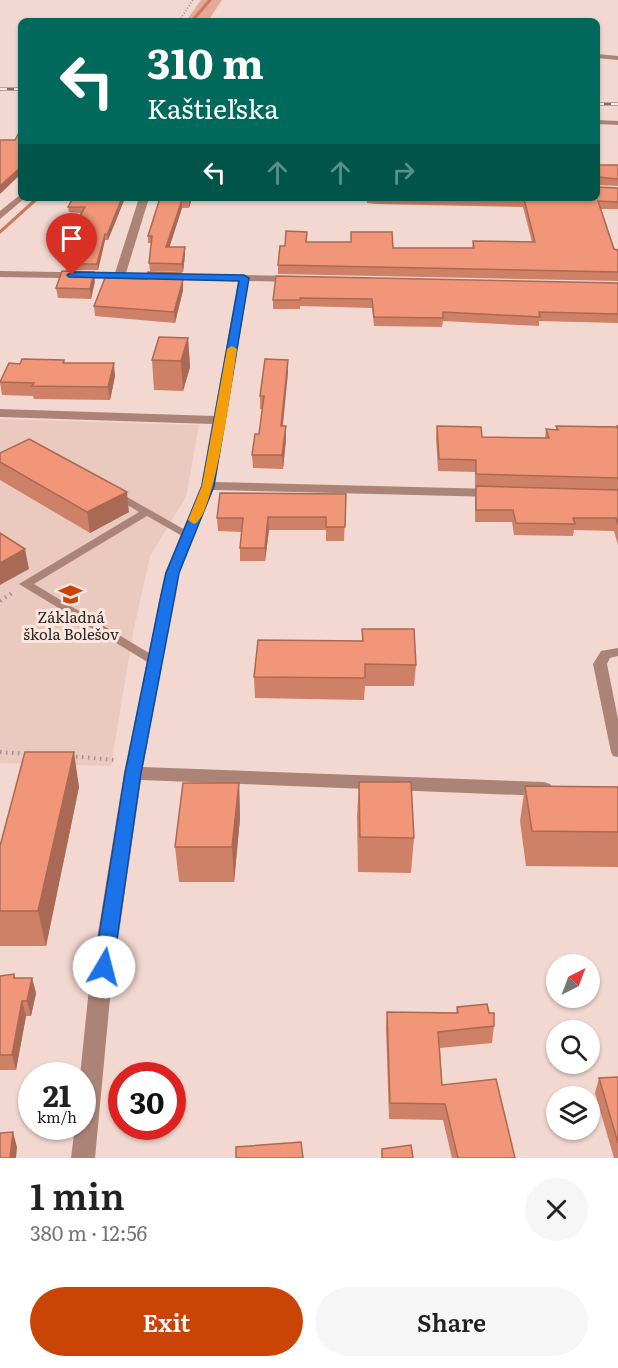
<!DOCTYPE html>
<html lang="en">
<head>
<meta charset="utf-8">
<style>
  :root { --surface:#fff; --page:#f6f6f6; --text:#222; --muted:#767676; --accent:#ca4406 }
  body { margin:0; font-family:Literata,serif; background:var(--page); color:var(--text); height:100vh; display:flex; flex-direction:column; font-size:22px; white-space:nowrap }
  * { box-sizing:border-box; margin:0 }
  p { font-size:20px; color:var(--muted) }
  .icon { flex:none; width:33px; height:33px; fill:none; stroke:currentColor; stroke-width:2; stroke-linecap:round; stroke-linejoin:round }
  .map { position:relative; height:1158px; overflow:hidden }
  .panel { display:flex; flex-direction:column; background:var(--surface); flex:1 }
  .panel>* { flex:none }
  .guide { position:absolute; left:18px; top:18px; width:582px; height:183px; border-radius:9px; box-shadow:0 2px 4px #0004; background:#00695c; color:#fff; overflow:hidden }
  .needle { width:39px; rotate:42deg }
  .fabs { position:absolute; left:546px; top:954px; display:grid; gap:12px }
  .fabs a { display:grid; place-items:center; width:54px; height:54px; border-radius:50%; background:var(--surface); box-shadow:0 2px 4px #0004; font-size:30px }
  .speed { position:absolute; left:18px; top:1062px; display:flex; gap:12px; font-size:30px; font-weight:700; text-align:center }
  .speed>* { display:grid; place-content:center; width:78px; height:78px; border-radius:50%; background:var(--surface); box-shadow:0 2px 4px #0004; line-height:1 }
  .speed small { font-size:15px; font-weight:400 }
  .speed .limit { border:9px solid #d22; background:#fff; color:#111 }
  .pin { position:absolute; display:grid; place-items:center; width:51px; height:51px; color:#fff; margin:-62px -26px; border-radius:50% 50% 50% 0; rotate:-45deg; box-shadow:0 0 6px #0007 }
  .pin .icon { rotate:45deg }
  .me { position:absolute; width:66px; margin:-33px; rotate:8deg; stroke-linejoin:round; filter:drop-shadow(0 0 4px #0008) }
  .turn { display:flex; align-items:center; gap:21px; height:126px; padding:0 30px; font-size:27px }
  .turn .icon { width:78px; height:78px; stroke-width:2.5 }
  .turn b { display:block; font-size:42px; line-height:51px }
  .lanes { display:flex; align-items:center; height:57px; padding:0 30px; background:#0003; justify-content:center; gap:30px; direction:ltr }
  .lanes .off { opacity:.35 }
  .round { display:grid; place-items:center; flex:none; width:63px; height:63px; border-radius:32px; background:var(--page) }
  .overview { display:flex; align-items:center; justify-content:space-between; height:102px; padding:0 30px }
  h1 { font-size:36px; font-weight:600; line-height:45px }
  .cta { display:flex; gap:12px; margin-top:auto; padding:12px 30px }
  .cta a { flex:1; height:69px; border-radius:36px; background:var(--accent); color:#fff; font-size:24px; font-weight:600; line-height:69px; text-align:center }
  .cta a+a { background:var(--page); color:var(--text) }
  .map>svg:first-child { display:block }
  .built { fill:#eacabf }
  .green { fill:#e4aa97 }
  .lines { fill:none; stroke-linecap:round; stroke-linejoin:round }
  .stream { fill:#cf775a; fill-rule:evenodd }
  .path-far1 { stroke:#a4918b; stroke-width:1.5; stroke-dasharray:1 2; stroke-linecap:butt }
  .path { stroke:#a4918b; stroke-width:4; stroke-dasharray:1.5 4.5; stroke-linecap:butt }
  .service { fill:#ac8477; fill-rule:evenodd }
  .minor { fill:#ac8477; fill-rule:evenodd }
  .tertiary { fill:#ac8477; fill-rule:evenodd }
  .rail-casing { stroke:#7e6e69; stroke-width:3 }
  .rail { stroke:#fce7e0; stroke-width:2; stroke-dasharray:7; stroke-linecap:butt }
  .wall { fill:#cf8167 }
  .shaded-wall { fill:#a96954 }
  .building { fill:#f19678; stroke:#a96954; stroke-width:1.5 }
  .route { fill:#1a73e8; stroke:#114b97; stroke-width:1.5 }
  .slow { fill:#f59e0b }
  .labels { text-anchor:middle; stroke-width:6; stroke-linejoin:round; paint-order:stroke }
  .poi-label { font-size:15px; fill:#2e2522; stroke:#fce7e0 }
</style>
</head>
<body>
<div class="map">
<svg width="618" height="1158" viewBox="0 0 618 1158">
  <rect width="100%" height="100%" fill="#f2d8d0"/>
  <polygon class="built" points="0,419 199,425 186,497 150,556 133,633 111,766 0,763"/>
  <polygon class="green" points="201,0 222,0 208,21 186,21"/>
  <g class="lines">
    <g class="stream">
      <polygon points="208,0 212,0 194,21 190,21"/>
      <polygon points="35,198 40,198 0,234 0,230"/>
    </g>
    <polyline class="path-far1" points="179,21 193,0"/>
    <g class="path">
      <polyline points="0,601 12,593"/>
      <polyline points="0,752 29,754"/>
      <polyline points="70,756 115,760"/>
    </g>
    <g class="service">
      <polygon points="113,489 194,535 188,538 184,537 147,516 34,584 159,659 160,662 154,666 19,584 139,512 109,494 108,492"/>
      <polygon points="618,648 618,656 610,658 607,664 618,719 618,757 613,756 611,752 593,664 601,651"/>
    </g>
    <g class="minor">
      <polygon points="597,54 618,56 618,60 597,58"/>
      <polygon points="21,194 21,198 24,199 0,219 0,211"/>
      <polygon points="139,198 149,198 126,273 294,276 299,279 294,282 249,281 215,482 495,489 502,493 495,497 213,490 179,573 143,767 544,782 550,784 553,789 550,794 544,796 141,780 111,988 95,1158 71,1158 75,1126 82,1126 82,1076 80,1076 89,988 124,773 165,573 201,486 212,424 0,417 0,409 214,416 238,281 0,277 0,271 115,273"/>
    </g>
    <polygon class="tertiary" points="597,120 618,121 618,125 597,124"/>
    <defs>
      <g id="rail">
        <polyline points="0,89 21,89"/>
        <polyline points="597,104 618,104"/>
      </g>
    </defs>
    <use href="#rail" class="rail-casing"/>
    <use href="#rail" class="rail"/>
  </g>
  <g class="wall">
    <polygon points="597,165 618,165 618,186 597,185"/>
    <polygon points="598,187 618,188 618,209 600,209 614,249 618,250 618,281 278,274 278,265 285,246 307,242 393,248 472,248 473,241 532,242 523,207 376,204 367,203 367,201 281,198 597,198"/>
    <polygon points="73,198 125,198 108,240 105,240 98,270 66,270 66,264 74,236 72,236 72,230 81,213 69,212 68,207"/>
    <polygon points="160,198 192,198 189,208 182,208 169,247 185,255 183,272 150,271 149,263 151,243 148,243 148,236"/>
    <polygon points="276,276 618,283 618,323 539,321 539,326 443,321 442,327 374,326 372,308 300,306 300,309 273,309 273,300"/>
    <polygon points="181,279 183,290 175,323 95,316 94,306"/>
    <polygon points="95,281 91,299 58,298 56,288"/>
    <polygon points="188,338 190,367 183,391 154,390 152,360"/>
    <polygon points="64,360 65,363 115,376 110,400 34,399 33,396 2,395 0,382 20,364"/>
    <polygon points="288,360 288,372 283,426 286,426 286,439 283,469 253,468 252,455 259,434 262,409 260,409 260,396"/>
    <polygon points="616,425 618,425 618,545 614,531 574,530 573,536 514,535 512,522 475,522 475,499 476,486 513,487 475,486 475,472 438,471 436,438 437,426 482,437 545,438 546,429 556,430 556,426 616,427"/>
    <polygon points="0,453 129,512 90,533 0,480"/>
    <polygon points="346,494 344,541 326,541 326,530 269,530 265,561 240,561 240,548 242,532 218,531 217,518"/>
    <polygon points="362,629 416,665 414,686 365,686 364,700 255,698 254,677 362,641"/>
    <polygon points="359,782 414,838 411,873 358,872 357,816"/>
    <polygon points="239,783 240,818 234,882 179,882 175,847"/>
    <polygon points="525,786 618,787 618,867 526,866 520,821"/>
    <polygon points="79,787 46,946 0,946 0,846"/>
    <polygon points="14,974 15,978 32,978 36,993 31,1016 26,1016 16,1070 0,1070 0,976"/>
    <polygon points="457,1007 489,1013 494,1026 492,1043 440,1048 442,1085 515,1158 452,1158 443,1120 389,1119 386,1028 387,1012 456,1013"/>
    <polygon points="618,1077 618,1158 614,1158 595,1093 599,1078"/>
  </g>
  <g class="shaded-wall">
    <polygon points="21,167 21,174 0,194 0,186"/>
    <polygon points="122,198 125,198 108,240 107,235"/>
    <polygon points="189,198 192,198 189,208"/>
    <polygon points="182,200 182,208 167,255 166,247"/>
    <polygon points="105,234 105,240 98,270 97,264"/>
    <polygon points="185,247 185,255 183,272 182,264"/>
    <polygon points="94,272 95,281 91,299 90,289"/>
    <polygon points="181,273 181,283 183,280 183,290 175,323 174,312"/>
    <polygon points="188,338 190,367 183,391 181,361"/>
    <polygon points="288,360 288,372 281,439 281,426"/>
    <polygon points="114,363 115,376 110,400 108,387"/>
    <polygon points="286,426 286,439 283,469 282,455"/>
    <polygon points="127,492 129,512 90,533 87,512"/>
    <polygon points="268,517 269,530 265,561 265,548"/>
    <polygon points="25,549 29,569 0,585 0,563"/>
    <polygon points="74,752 79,787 46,946 38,911"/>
    <polygon points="239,783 240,818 234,882 232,847"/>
    <polygon points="32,978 36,993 31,1016 27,1001"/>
    <polygon points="22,1001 26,1016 16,1070 12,1055"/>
    <polygon points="13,1132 17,1147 16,1158 10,1158"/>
  </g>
  <g class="building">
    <polygon points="21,129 21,167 0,186 0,140 15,140"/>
    <polygon points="597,165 618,165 618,179 598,177 597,181"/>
    <polygon points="597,186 598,187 618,188 618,202 598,201 614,249 618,250 618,272 278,265 280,246 285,246 286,231 307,232 306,242 351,242 351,232 392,232 393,248 474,248 473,241 535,242 524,199 461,198 597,198"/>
    <polygon points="73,198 122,198 107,235 105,234 97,264 66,264 76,230 72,230 85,207 68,207"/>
    <polygon points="160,198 189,198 189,200 182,200 166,247 185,247 182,264 149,263 152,236 148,236"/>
    <polygon points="62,271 94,272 90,289 56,288"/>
    <polygon points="148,272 181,273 180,279 183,280 174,312 94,306 105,278 147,279"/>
    <polygon points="276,276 618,283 618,314 539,312 540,317 443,312 443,318 374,317 372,299 300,298 300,300 273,300"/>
    <polygon points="159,337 188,338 181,361 152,360"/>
    <polygon points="22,359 64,360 63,363 114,363 108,387 32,386 34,383 0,382 9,363 20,364"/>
    <polygon points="265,359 288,360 281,426 286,426 282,455 252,455 255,434 259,434 264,396 260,396"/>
    <polygon points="437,426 481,427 482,437 549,438 546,429 558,430 556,426 617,427 618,429 618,478 476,474 476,460 439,459"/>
    <polygon points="29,439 127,492 87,512 0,462 0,453"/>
    <polygon points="476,486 618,490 618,525 616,518 573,518 575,524 516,523 513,510 476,510"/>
    <polygon points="220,493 346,494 345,527 326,527 326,517 268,517 265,548 240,548 243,518 217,518"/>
    <polygon points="0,533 25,549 0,563"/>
    <polygon points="362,629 414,629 416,665 365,664 365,678 254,677 258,640 363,641"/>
    <polygon points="25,752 74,752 38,911 0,911 0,846"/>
    <polygon points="359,782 411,782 414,838 360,837"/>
    <polygon points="183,783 239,783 232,847 175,847"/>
    <polygon points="525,786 618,787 618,832 532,831"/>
    <polygon points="14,974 14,978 32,978 27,1001 22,1001 12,1055 0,1055 0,976"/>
    <polygon points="487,1004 489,1013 494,1013 494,1026 438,1032 442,1085 496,1079 515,1158 458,1158 445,1104 390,1103 387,1012 458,1013 457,1007"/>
    <polygon points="618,1077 618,1143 599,1078"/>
    <polygon points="13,1132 10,1158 0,1158 0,1133"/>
    <polygon points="301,1142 303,1158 236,1158 236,1147"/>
    <polygon points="411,1145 413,1158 382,1158 382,1149"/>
  </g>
  <polygon class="route" points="72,272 244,275 249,278 214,486 179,573 175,595 141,773 113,967 110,972 104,975 97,972 94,967 125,773 161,595 166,573 202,486 239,281 69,277 67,275"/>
  <path class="slow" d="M232,346L237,349C233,375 215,518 194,524L188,520L202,486L227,349Z"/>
  <defs>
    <symbol id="school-bare" viewBox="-9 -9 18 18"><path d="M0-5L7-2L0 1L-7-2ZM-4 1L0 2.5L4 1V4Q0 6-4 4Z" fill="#ca4406" stroke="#fce7e0" stroke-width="2.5" paint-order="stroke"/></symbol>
  </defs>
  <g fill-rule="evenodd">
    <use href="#school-bare" x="54" y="578" width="33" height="33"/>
  </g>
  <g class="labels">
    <g class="poi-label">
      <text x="71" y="623">Základná<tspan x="71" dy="17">škola Bolešov</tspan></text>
    </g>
  </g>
</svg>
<div class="fabs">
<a><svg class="needle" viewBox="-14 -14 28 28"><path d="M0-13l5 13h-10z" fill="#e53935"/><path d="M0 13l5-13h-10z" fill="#767676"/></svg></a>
<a><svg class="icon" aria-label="search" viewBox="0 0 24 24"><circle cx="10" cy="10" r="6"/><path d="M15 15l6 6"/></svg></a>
<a><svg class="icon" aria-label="layers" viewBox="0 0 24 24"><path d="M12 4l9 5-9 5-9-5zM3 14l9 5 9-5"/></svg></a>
</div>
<div class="speed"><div>21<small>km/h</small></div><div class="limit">30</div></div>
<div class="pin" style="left:72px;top:275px;background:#d93025"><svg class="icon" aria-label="arrive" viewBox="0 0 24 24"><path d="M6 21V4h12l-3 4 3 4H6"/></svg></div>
<svg class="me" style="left:104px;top:967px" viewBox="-20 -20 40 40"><circle r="19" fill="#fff"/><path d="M0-13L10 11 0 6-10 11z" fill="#1a73e8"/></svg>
<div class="guide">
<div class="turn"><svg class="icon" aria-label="left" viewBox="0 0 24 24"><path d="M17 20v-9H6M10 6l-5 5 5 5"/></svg><div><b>310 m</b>Kaštieľska</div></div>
<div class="lanes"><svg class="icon" aria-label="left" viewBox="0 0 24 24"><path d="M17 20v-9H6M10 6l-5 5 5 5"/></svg><svg class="icon off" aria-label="ahead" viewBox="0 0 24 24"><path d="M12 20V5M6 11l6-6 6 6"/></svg><svg class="icon off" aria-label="ahead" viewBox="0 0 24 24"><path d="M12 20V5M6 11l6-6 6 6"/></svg><svg class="icon off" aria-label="right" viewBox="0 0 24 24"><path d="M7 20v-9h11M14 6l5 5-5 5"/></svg></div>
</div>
</div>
<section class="panel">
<div class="overview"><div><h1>1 min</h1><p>380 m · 12:56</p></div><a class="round"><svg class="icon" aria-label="close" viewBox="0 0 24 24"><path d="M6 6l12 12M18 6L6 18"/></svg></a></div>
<div class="cta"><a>Exit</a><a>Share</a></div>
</section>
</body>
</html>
